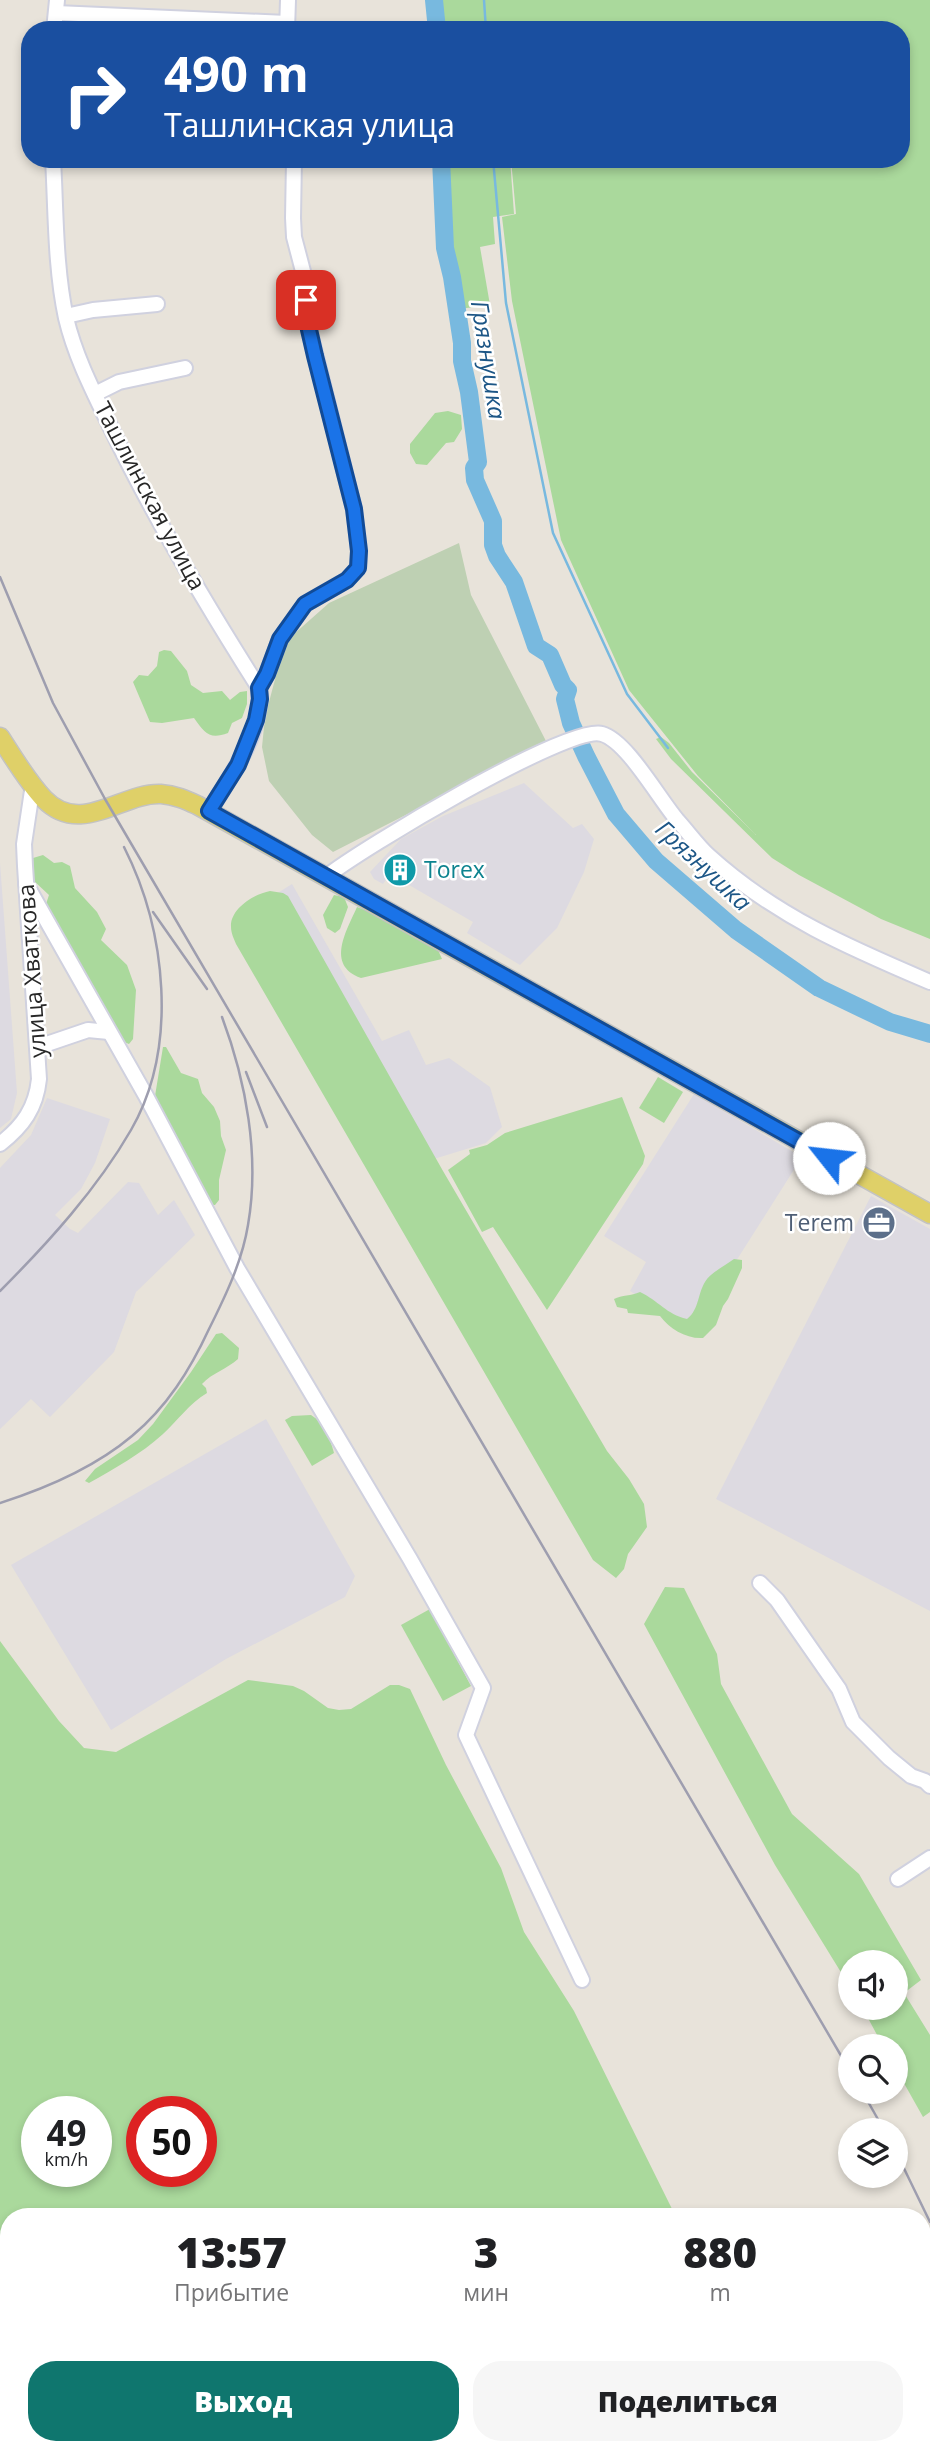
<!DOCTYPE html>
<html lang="ru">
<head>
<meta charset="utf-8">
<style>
  :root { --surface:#fff; --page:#f6f6f6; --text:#202124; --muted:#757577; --accent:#0f766e }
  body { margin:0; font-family:"Open Sans",sans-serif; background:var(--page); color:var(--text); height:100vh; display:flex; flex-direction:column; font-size:26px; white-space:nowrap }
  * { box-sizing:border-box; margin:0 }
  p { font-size:23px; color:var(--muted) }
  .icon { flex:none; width:38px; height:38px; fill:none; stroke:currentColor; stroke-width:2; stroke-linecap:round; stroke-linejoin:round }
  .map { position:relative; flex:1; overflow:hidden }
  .sheet { position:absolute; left:0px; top:2208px; width:931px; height:247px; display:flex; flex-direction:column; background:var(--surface); border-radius:28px 28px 0 0; box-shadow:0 4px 10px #0003 }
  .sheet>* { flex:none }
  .banner { position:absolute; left:21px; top:21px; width:889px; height:147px; border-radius:28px; box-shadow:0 4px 10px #0003; background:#1a4fa0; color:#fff; overflow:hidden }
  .tools { position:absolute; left:838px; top:1950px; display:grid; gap:14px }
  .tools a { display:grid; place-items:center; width:70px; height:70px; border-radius:50%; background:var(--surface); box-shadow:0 4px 10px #0003; font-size:35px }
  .speed { position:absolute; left:21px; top:2096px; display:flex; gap:14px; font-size:35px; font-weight:700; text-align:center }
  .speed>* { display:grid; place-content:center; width:91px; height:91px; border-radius:50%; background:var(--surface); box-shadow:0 4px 10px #0003; line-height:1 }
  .speed small { font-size:18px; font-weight:400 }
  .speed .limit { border:10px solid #d22; background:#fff; color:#111 }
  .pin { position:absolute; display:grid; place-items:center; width:60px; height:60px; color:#fff; margin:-30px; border-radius:14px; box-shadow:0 4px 10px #0006 }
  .me { position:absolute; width:77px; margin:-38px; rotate:299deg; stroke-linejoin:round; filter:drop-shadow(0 0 5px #0008) }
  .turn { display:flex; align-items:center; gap:24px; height:147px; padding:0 28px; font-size:32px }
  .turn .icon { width:91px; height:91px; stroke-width:2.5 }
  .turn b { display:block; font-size:49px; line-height:60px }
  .eta { display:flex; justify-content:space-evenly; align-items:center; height:119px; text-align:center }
  .eta b { font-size:42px; font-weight:800; line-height:49px }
  .cta { display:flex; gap:14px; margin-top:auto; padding:14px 28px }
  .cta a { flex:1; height:80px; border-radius:28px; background:var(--accent); color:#fff; font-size:28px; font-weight:800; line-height:80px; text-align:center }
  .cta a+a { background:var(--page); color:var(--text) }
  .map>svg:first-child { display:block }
  .industrial { fill:#dddae1 }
  .green { fill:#aad99c; fill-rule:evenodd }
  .cemetery { fill:#bed0b3 }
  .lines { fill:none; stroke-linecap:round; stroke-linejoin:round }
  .stream { stroke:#78b9df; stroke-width:2.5 }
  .river { stroke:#78b9df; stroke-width:18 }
  .minor-casing { stroke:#d0d1df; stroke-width:18 }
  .major-casing { stroke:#c3c3c3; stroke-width:21 }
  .minor { stroke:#fff; stroke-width:14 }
  .major { stroke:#dfd068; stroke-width:18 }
  .rail { stroke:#9e9eaf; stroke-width:2.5 }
  .route-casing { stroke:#114b97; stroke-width:18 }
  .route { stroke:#1a73e8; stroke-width:12 }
  .labels { text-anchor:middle; stroke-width:5; stroke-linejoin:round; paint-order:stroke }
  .street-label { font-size:23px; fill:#272727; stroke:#fff }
  .culture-label { font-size:23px; fill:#0d838f; stroke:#fff; text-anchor:start }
  .service-label { font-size:23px; fill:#4e5e75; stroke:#fff; text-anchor:end }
  .water-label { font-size:24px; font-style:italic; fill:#1c5686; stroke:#fff }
</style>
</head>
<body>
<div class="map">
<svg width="930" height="2455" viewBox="0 0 930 2455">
  <rect width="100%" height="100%" fill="#e8e3da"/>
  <g class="industrial">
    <polygon points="524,783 573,828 582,824 594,839 584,872 557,928 520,965 467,933 473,922 390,874 383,884 374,879 370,872 401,839 443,816"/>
    <polygon points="0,863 17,1093 11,1119 0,1128"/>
    <polygon points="292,884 382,1041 409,1030 426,1065 449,1058 490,1087 502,1127 486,1143 424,1162 273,896"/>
    <polygon points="694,1094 802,1157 738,1258 683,1325 630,1291 646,1262 604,1236"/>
    <polygon points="47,1098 110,1119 95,1163 81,1189 55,1215 70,1229 78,1233 128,1182 139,1183 158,1215 174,1200 195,1235 136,1292 114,1352 50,1417 31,1399 0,1429 0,1168 31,1135"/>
    <polygon points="871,1196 930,1229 930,1611 716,1499"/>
    <polygon points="266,1419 355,1576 345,1597 226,1659 111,1730 11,1565"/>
  </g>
  <g class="green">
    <polygon points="438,0 930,0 930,939 881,919 799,875 772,858 671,759 656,739 661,737 669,743 692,772 756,835 698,776 629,690 561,540 512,301 502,217 516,214 511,159 901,159 901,30 439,30"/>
    <polygon points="445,159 510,159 514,214 493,217 495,244 480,247 490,305 459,309"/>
    <polygon points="448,411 461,415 462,429 454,442 446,443 427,465 416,464 410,453 410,444 435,413"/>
    <path d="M164,650L171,651L187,671L191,685L203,693L222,691L230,700L240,692L247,691V704L242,718L232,723L228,733C209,740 205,733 194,718L162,723L150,722L133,682L139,675L148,676L157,666L159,652Z"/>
    <polygon points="43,855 54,863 62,862 70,866 75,888 97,912 106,929 101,940 127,965 136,990 133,1039 129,1044 117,1039 45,907 49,895 34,881 33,858"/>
    <path d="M270,891L283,893L288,896L443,1171L607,1451L629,1479L644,1504L647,1527L628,1554L624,1569L616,1578L593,1560L236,944C234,939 231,933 231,927C230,909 254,894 270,891Z"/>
    <polygon points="334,895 344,897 348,907 340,929 335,933 327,928 323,915"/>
    <path d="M357,907L381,916L438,950L442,959L361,978C325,965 347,930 357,907Z"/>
    <polygon points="163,1047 166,1047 181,1073 198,1079 202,1093 214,1107 220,1121 221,1136 226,1150 219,1180 219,1200 215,1205 210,1205 205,1199 155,1096"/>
    <polygon points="658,1077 683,1092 664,1123 639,1108"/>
    <polygon points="622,1097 645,1156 643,1164 547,1310 493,1227 482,1232 448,1170 470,1154 469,1150 487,1145 505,1133"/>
    <path d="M734,1259L742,1260V1268L728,1299L723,1306L716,1325L703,1338C686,1339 670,1329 660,1316L628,1313L627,1309L617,1307L614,1299C622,1295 631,1296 640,1292C659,1301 666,1314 687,1319C700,1309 697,1292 707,1279C714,1271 726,1265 734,1259Z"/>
    <path d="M222,1333L239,1348L238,1359C227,1369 212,1373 202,1384L206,1388L207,1393C189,1404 178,1420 163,1434C141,1454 114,1469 89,1483L85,1481L95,1469L138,1440L153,1424L191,1372L216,1334Z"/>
    <path d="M311,1415C324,1423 330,1438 334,1453L312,1466L285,1420L292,1416Z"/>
    <polygon points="665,1587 684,1588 717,1654 721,1684 792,1814 859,1874 921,1980 904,1993 930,2035 930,2112 923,2117 896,2069 896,2046 883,2046 862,2007 896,2007 896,1962 850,1962 850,1987 775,1865 644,1624"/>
    <polygon points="430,1609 471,1686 443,1701 401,1625"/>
    <path d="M0,1641L59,1721L84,1748L116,1752L248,1680L293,1686L304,1691L328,1708L339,1710L351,1709L390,1685H399L410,1689L446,1765L501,1868L524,1932L574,2011L676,2217H9V2446H787L791,2455H0ZM37,2112H96V2172H37ZM142,2112H201V2172H142Z"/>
  </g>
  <polygon class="cemetery" points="459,543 471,595 547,743 333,852 312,835 269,781 262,747 265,717 285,642 329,603"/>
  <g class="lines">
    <g class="stream">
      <polyline points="484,0 486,30"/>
      <polyline points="493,159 506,303 553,533 627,694 668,748"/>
    </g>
    <g class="river">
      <polyline points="434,0 437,30"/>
      <polyline points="441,159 445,248 452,277 462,343 462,361 469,392 478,462 474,468 475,480 493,521 493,545 497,556 514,582 536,646 550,655 563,685 568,690 565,699 571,723 586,756 616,814 656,861 736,930 819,988 890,1022 930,1034"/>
    </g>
    <defs>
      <g id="minor">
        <polyline points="56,13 287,23"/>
        <polyline points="54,30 57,0"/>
        <polyline points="287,30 288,0"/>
        <path d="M53,159C56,211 55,267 66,318C75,356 93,391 110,426C153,516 205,603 259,688C264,730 230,778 209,811"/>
        <polyline points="66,316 93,310 157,304"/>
        <polyline points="95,394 119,382 185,368"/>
        <polyline points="259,688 267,674 280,639 305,604 347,580 358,568 359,551 354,509 307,321 304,275 294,237 293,218 294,159"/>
        <path d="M326,877C359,850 569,724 602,734C627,741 659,799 678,821C688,832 698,846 709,856C775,916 850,948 930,982"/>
        <polyline points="26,884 146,1096 237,1268 410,1559 483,1688 466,1735 582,1980"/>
        <polyline points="38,1047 88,1030 109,1032"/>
        <path d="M0,1144C23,1126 36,1108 39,1079L25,866L24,844L33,784"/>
        <polyline points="760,1583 777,1600 839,1689 853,1722 889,1758 911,1776 925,1781 930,1786"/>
        <polyline points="898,1879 930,1858"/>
      </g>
      <path id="major" d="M0,737C13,757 27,781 44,799C81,837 122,792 161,794C175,795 186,800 197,805L930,1214"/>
    </defs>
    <use href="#minor" class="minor-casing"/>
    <use href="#major" class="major-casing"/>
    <use href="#minor" class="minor"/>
    <use href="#major" class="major"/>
    <g class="rail">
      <polyline points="0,577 53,703 105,799 850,2071"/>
      <polyline points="153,912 207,989"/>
      <polyline points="246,1072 267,1127"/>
      <path d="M0,1291C48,1243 97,1189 131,1130C179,1047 166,930 124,847"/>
      <path d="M0,1503C47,1488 94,1468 132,1436C167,1407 190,1370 209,1329C225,1297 242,1262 248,1225C260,1156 246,1081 222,1017"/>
      <polyline points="862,2091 884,2130"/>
      <polyline points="896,2152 930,2222"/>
    </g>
  </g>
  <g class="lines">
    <defs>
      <polyline id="route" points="306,300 307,321 315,356 354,509 359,551 358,568 347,580 305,604 280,639 267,674 259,688 260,699 256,720 238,765 209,811 829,1158"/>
    </defs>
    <use href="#route" class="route-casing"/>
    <use href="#route" class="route"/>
  </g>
  <defs>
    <symbol id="building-disc" viewBox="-11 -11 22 22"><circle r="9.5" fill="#0f9aa8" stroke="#fff"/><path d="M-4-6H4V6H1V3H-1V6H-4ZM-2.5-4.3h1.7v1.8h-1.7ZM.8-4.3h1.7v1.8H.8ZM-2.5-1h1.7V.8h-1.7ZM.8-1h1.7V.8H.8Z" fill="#fff"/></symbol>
    <symbol id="office-disc" viewBox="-11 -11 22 22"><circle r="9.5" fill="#5c6f8a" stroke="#fff"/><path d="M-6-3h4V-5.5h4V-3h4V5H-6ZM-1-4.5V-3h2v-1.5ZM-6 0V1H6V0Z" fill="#fff"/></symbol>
  </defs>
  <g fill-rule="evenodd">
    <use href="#building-disc" x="381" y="851" width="38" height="38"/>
    <use href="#office-disc" x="860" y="1204" width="38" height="38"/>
  </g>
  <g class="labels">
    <g class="street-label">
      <text transform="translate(150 496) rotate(62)" y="8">Ташлинская улица</text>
      <text transform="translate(32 971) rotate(-94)" y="8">улица Хваткова</text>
    </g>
    <g class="culture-label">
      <text x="424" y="878">Torex</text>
    </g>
    <g class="service-label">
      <text x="854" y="1231">Terem</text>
    </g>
    <g class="water-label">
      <text transform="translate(488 360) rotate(81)" y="8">Грязнушка</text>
      <text transform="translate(703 866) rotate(43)" y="8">Грязнушка</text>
    </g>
  </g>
</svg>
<div class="tools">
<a><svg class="icon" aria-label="sound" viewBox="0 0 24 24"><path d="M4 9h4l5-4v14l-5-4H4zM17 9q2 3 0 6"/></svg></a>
<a><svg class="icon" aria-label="search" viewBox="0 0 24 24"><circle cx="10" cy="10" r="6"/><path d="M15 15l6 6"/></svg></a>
<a><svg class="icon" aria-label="layers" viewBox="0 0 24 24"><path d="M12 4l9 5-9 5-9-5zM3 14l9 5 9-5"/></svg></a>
</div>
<div class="speed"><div>49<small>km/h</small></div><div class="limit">50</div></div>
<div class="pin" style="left:306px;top:300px;background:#d93025"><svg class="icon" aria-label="arrive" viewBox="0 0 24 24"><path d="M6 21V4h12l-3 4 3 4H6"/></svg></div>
<svg class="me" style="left:829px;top:1158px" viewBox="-20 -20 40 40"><circle r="19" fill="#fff"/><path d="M0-13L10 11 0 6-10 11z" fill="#1a73e8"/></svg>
<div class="banner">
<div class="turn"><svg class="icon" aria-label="right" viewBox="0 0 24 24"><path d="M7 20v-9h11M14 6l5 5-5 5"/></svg><div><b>490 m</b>Ташлинская улица</div></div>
</div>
<section class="sheet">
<div class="eta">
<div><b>13:57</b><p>Прибытие</p></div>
<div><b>3</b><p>мин</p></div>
<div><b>880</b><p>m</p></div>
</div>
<div class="cta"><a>Выход</a><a>Поделиться</a></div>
</section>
</div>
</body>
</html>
